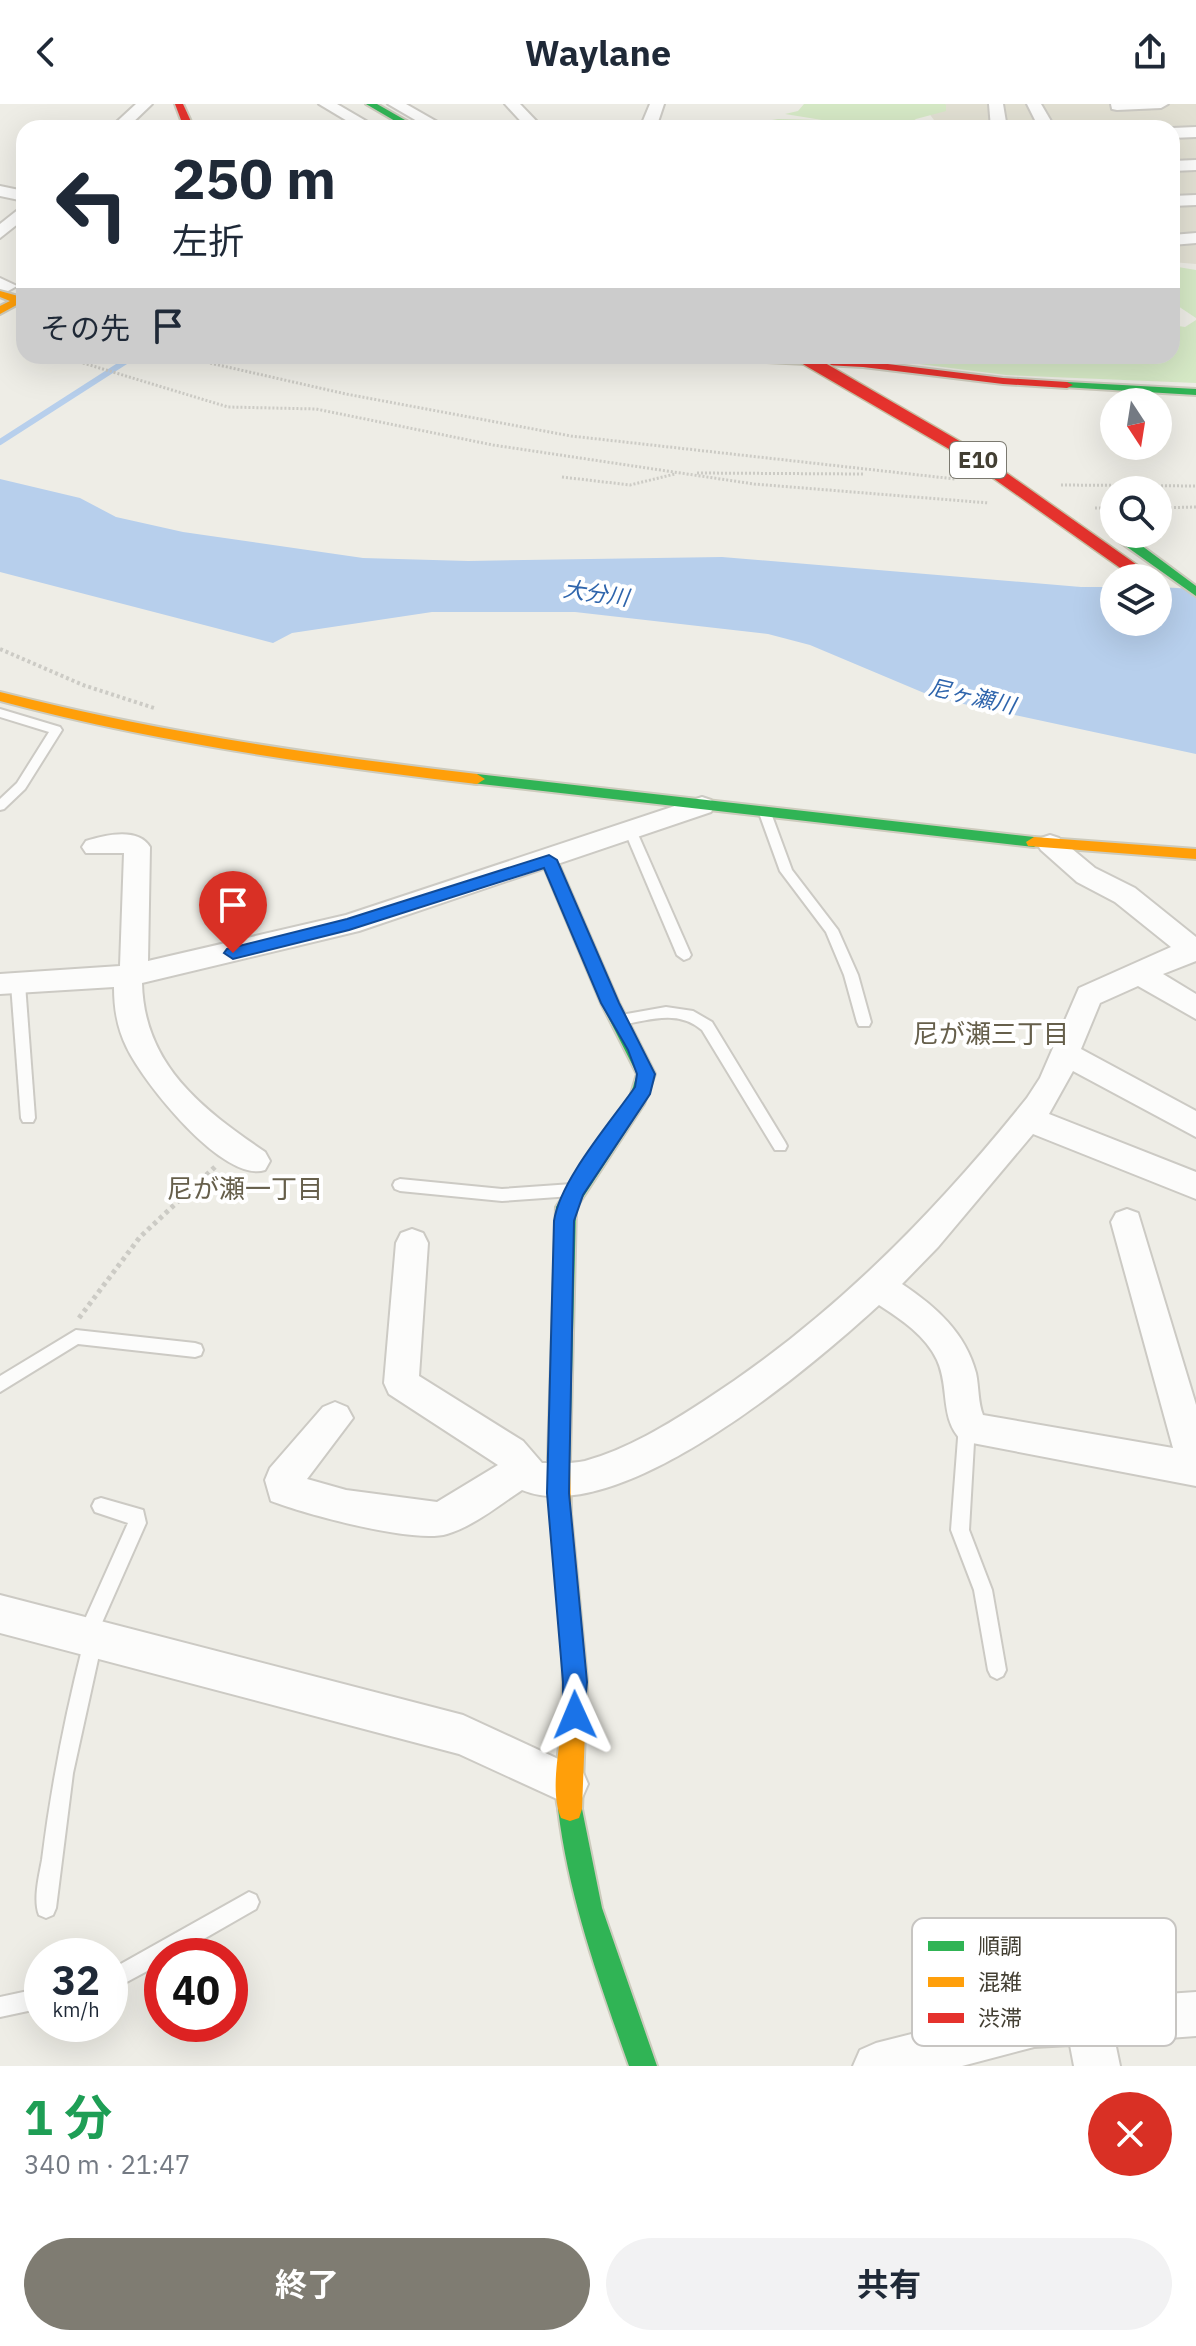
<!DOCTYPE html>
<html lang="ja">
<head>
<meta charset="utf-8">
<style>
  :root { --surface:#fff; --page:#f2f2f3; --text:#1f2937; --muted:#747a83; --accent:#7f7c72 }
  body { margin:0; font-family:"IBM Plex Sans","Noto Sans JP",sans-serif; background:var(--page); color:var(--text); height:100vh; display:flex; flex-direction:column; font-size:30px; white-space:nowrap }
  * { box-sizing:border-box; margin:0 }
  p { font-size:26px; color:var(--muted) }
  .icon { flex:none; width:44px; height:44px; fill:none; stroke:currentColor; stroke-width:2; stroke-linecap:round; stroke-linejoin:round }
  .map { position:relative; height:1962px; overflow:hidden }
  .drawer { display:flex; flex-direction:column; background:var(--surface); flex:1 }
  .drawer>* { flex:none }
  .top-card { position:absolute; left:16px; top:16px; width:1164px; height:244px; border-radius:24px; box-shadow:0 8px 32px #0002; background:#fff; color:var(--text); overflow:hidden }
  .needle { width:52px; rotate:168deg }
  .controls { position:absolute; left:1100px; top:284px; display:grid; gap:16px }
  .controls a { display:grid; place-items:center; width:72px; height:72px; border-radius:50%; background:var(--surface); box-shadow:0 8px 32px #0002; font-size:40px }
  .speed { position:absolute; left:24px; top:1834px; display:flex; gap:16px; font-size:40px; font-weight:700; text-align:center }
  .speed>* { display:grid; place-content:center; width:104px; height:104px; border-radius:50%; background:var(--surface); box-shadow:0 8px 32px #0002; line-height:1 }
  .speed small { font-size:20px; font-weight:400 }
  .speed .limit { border:12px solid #d22; background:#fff; color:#111 }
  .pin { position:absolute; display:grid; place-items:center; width:68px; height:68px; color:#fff; margin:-82px -34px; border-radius:50% 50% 50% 0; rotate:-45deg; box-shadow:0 0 8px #0007 }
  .pin .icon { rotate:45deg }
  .me { position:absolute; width:88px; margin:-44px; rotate:359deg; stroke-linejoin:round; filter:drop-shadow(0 0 6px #0008) }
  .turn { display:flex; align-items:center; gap:28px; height:168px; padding:0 24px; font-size:36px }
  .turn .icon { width:104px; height:104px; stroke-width:2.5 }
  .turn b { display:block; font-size:56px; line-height:68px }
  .then { display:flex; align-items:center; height:76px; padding:0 24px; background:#0003; gap:16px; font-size:30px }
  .round { display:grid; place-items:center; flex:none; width:84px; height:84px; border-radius:42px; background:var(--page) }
  .headline { display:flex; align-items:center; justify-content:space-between; height:136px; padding:0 24px }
  h1 { font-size:48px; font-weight:700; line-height:60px; color:#1e9e55 }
  .button { display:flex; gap:16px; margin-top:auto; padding:16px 24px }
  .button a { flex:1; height:92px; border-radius:48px; background:var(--accent); color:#fff; font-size:32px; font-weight:700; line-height:92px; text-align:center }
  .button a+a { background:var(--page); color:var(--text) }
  header { display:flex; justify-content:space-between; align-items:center; height:104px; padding:0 24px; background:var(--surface); font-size:36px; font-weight:700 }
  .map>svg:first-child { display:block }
  .residential { fill:#e2e0d3 }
  .green { fill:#d6e9c6 }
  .water { fill:#b7cfec }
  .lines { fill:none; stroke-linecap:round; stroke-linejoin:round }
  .stream { stroke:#b7cfec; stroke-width:6 }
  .lane-casing { stroke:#cccac4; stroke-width:4 }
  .street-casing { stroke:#cccac4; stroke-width:4 }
  .fast-casing { stroke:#cdcbbd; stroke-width:4 }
  .slow-casing { stroke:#cdcbbd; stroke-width:4 }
  .jam-casing { stroke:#cdcbbd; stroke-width:4 }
  .path-far2 { stroke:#cccbc5; stroke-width:3; stroke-dasharray:2 2; stroke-linecap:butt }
  .path-far1 { stroke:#cccbc5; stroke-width:4; stroke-dasharray:3 3; stroke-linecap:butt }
  .path { stroke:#cccbc5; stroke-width:5; stroke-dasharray:4 4; stroke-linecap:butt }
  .lane { fill:#fcfcfb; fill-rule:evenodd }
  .street { fill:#fcfcfb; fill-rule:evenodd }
  .fast { fill:#30b455; fill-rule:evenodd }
  .slow { fill:#ff9f0a; fill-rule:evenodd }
  .jam { fill:#e5322d; fill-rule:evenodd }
  .jam-bridge-casing { stroke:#c6bea2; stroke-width:15; stroke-linecap:butt }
  .jam-bridge { stroke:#e5322d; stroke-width:12 }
  .route { fill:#1a73e8; stroke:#114b97; stroke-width:2 }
  .labels { text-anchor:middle; stroke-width:8; stroke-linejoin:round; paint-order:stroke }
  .shield { fill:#fff; stroke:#7b7970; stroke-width:2 }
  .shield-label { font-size:22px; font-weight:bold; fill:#433f33 }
  .far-water-label { font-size:22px; font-style:italic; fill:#2f65ac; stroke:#fff }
  .neighbourhood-label { font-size:26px; fill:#665f4b; stroke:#fff }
  .key { fill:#fff; stroke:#c7c5c2; stroke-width:2 }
  .key-label { font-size:22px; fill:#433f33 }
</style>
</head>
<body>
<header><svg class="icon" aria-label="back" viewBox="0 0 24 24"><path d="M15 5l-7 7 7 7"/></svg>Waylane<svg class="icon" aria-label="share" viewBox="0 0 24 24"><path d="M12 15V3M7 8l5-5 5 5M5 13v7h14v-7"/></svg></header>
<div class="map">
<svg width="1196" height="1962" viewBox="0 0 1196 1962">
  <rect width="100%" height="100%" fill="#eeede6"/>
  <polygon class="residential" points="922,0 1196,0 1196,160 1172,158 1172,24 905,24 934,16"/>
  <g class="green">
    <polygon points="804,0 945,0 946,1 946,7 916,15 907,21 909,24 724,24 778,15 822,16 785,10 798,7"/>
    <polygon points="1172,162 1196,166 1196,214 1175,200"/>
    <polygon points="1196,216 1196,279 1006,271 855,252 1172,252 1172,221 1185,223"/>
  </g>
  <polygon class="water" points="0,375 80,394 116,413 183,428 363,454 468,457 722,453 1081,483 1114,483 1114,518 1158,518 1158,483 1196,485 1196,650 936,594 810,541 768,530 575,508 432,508 292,529 273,539 0,468"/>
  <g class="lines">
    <polyline class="stream" points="0,338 134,252"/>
    <defs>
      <g id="lane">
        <polygon points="0,605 60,623 62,626 25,685 4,705 0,706 0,695 17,679 49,628 0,613"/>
        <polygon points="765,705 771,709 792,766 838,826 858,871 871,918 869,922 859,922 857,918 844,871 826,828 780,767 759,709"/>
        <polygon points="631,724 637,728 691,851 689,854 684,856 677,851 625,728"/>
        <polygon points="18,875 25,880 35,1014 33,1018 23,1018 21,1014 11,880"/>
        <path d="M666,903L693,907L712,918L785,1038L787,1042L785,1046H775L702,926C678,905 649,916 621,921L614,916L621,911Z"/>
        <polygon points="400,1075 502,1085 572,1080 577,1082 579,1086 577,1090 572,1092 502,1097 400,1087 395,1085 393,1081 395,1077"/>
        <polygon points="76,1226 195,1239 201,1241 203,1246 201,1251 195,1253 78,1240 0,1288 0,1272"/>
        <polygon points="967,1313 973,1316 975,1321 969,1426 992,1486 1006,1566 1003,1572 997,1575 991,1572 988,1566 974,1486 951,1426 959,1321 961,1316"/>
        <path d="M101,1394L143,1406L146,1419L97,1530L102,1537L73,1669L56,1804L53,1811L46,1814L39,1811C33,1796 39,1772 42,1756C51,1683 65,1612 83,1541L80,1539L77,1533L128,1419L95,1408L92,1402L95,1396Z"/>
        <polygon points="249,1788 256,1791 259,1798 256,1805 174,1852 162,1852 162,1859 110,1887 110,1866"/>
        <polygon points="42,1884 42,1904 0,1913 0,1893"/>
      </g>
      <g id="street">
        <polygon points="136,0 152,0 127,24 110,24"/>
        <polygon points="319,0 337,0 378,24 359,24"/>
        <polygon points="388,0 406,0 448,24 429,24"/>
        <polygon points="505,0 520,0 543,24 527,24"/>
        <polygon points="650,0 664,0 656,24 640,24"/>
        <polygon points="989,0 1003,0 1007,24 991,24"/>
        <polygon points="1027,0 1041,0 1055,24 1039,24"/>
        <polygon points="1111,0 1168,0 1161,4 1117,6 1112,5"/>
        <polygon points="1196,23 1196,33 1172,34 1172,24"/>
        <polygon points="1196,56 1196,66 1172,67 1172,57"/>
        <polygon points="0,82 24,87 24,97 0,92"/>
        <polygon points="1196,91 1196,101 1172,102 1172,92"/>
        <polygon points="24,101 24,115 0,134 0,120"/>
        <polygon points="1196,129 1196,139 1172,141 1172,131"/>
        <polygon points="0,174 17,182 8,187 0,185"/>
        <path d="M702,693L711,696L715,702L711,708L359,827L142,879C144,961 202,1005 265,1048L270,1057L265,1066C224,1080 143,978 127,944C117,924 114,905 114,883L0,890V870L120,862L124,749H86L82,743L86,737C105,731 138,723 150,743L148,857L346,811Z"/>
        <path d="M1050,731L1059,734L1095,764L1135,784L1196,833V857L1163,870L1196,890V915L1138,882L1100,899L1081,945L1196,1007V1033L1073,967L1049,1010L1196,1068V1095L1033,1030L938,1143L902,1180C936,1203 965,1228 976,1269C979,1283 978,1299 983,1311L1173,1344L1111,1118L1116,1109L1127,1105L1138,1109L1196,1301V1382L962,1337C939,1314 950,1284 937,1256C926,1232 901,1215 879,1201C810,1264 620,1426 522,1386C499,1401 474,1422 447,1430C414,1440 305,1410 271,1397L265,1376L270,1364L323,1303L335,1298L347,1303L353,1314L307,1375L346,1386L437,1398L498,1361L389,1290L384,1279L396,1139L401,1129L412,1125L423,1129L428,1139L419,1272L523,1337L542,1359C556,1359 572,1360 585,1357C628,1345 667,1321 704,1297C831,1215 934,1110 1027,994L1040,974L1079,884L1171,843L1115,798L1077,778L1041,746L1037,740L1041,734Z"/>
        <polygon points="0,1491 463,1611 582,1666 588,1680 582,1694 568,1700 459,1650 0,1529"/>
        <polygon points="1196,1888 1196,1932 1115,1938 1120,1962 1074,1962 1070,1941 1034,1943 962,1962 853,1962 860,1946 876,1939 1034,1899"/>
      </g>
      <g id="fast">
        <polygon points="366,0 377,0 419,24 407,24"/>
        <polygon points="1067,278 1196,285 1196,291 1063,283 1061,281"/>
        <polygon points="1113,427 1114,430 1126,430 1196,482 1196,492 1113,433"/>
        <polygon points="477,670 1034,733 1042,738 1034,743 472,679 469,675"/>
        <polygon points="549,751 557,756 619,899 655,970 644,1000 576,1104 570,1354 567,1361 559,1364 551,1361 548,1354 556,1103 630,993 637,970 601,899 541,756"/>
        <path d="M570,1693L579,1696L582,1705L602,1804L657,1962H629C599,1877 569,1795 558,1705L561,1696Z"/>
      </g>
      <g id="slow">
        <polygon points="0,187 18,192 24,190 24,197 0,210 0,202 10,197 0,193"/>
        <path d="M0,588C157,628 316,651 477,670L485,675L477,680C316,661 157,639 0,597Z"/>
        <polygon points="1034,733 1196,745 1196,755 1028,742 1026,738"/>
        <path d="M559,1344L567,1347L570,1354L571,1410L587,1576L582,1705L579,1714L570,1717L561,1714C550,1687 559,1651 561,1623C569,1533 548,1444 548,1354L551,1347Z"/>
      </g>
      <g id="jam">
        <polygon points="175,0 183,0 194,24 184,24"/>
        <polygon points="704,252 863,257 1003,274 1067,278 1073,281 1067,284 1003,280 863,263 710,255"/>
      </g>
    </defs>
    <use href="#lane" class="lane-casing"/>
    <use href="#street" class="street-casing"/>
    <use href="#fast" class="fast-casing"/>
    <use href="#slow" class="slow-casing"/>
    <use href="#jam" class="jam-casing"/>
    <g class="path-far2">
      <polyline points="60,252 228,303 316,305 493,341 754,380 989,399"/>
      <polyline points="179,252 346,290 571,332 955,375"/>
      <polyline points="697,369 863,370"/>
      <polyline points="562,373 630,381 675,370"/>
      <polyline points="1061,381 1196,382"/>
      <polyline points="1095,404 1114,404"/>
      <polyline points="1158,404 1196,403"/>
    </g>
    <polyline class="path-far1" points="0,545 83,581 154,604"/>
    <polyline class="path" points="79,1214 140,1133 216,1062"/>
    <use href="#lane" class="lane"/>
    <use href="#street" class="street"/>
    <use href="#fast" class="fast"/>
    <use href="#slow" class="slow"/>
    <use href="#jam" class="jam"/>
    <defs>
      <polyline id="jam-bridge" points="801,252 968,349 1145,474"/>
    </defs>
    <use href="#jam-bridge" class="jam-bridge-casing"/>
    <use href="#jam-bridge" class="jam-bridge"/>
  </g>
  <path class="route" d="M549,751L557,756L619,899L655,970L650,990L583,1091L574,1117L569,1389L587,1578L583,1620L575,1623L566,1620L563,1611V1578L547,1389L554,1117C560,1076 610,1019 635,983L637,970L628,946L601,899L544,764L349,826L233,855L224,849L227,845L347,815Z"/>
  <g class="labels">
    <rect class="shield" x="950" y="338" width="56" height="36" rx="6"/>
    <g class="shield-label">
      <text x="978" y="364">E10</text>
    </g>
    <g class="far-water-label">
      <text transform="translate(596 489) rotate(8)" y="8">大分川</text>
      <text transform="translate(972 592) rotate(13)" y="8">尼ヶ瀬川</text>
    </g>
    <g class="neighbourhood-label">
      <text x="991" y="939">尼が瀬三丁目</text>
      <text x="245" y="1094">尼が瀬一丁目</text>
    </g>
  </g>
  <rect x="912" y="1814" width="264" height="128" rx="12" class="key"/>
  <rect x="928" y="1837" width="36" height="10" fill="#30b455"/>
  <rect x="928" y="1873" width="36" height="10" fill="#ff9f0a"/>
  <rect x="928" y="1909" width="36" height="10" fill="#e5322d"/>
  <g class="key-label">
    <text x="978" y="1850">順調</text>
    <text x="978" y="1886">混雑</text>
    <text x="978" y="1922">渋滞</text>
  </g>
</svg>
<div class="controls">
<a><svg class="needle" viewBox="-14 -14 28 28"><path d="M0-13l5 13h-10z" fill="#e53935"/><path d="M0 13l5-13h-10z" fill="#747a83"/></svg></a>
<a><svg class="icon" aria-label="search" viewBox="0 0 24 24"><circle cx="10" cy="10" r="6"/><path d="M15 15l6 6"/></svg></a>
<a><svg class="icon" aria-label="layers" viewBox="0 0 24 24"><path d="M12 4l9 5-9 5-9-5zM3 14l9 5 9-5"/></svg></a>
</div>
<div class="speed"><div>32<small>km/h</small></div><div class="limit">40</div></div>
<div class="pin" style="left:233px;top:849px;background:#d93025"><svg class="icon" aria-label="arrive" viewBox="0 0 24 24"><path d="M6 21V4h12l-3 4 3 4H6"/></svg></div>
<svg class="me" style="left:575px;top:1611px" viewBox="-20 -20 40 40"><path d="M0-17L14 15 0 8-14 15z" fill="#1a73e8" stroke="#fff" stroke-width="4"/></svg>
<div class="top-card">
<div class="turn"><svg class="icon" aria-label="left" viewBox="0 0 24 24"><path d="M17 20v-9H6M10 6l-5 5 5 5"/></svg><div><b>250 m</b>左折</div></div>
<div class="then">その先<svg class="icon" aria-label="arrive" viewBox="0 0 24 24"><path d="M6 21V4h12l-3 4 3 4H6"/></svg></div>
</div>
</div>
<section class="drawer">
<div class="headline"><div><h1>1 分</h1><p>340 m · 21:47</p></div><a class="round" style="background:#d93025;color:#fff"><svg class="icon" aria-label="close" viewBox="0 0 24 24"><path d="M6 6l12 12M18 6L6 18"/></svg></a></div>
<div class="button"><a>終了</a><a>共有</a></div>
</section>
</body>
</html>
